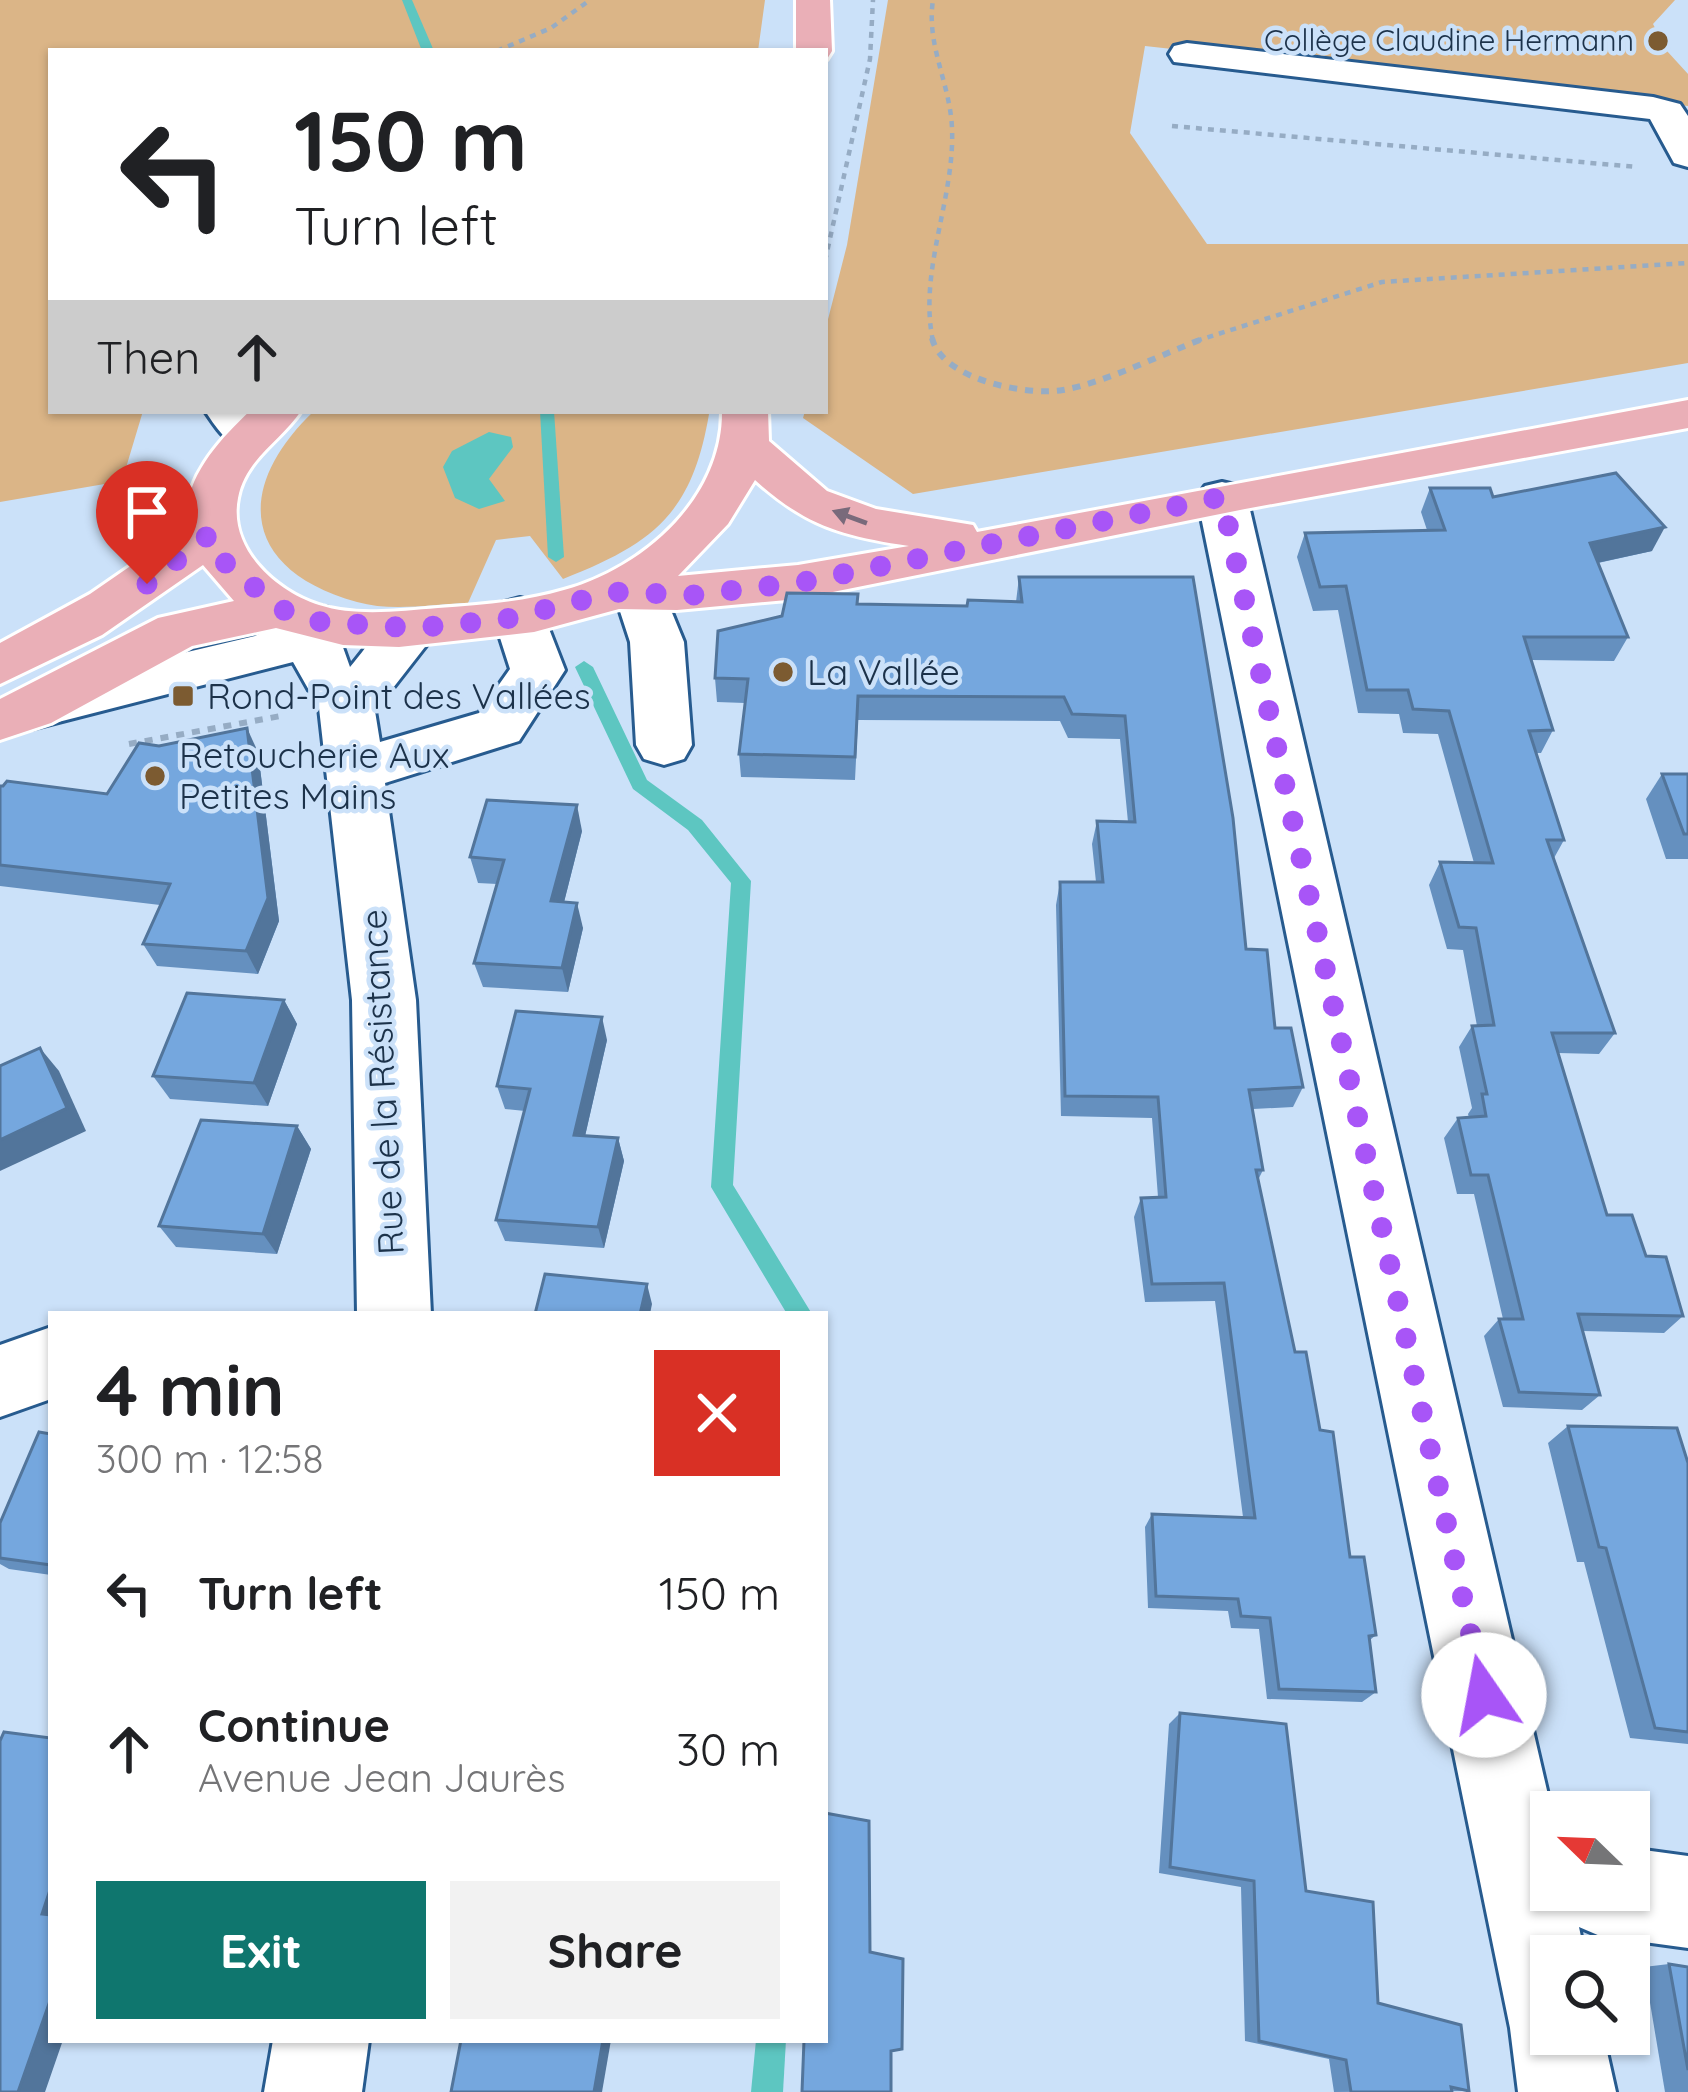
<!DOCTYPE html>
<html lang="en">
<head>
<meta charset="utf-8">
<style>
  :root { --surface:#fff; --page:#f2f2f2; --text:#202124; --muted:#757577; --accent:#0f766e }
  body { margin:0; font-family:Quicksand,sans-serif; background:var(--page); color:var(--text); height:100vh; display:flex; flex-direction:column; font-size:45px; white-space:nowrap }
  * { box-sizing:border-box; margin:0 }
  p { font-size:39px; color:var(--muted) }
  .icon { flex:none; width:66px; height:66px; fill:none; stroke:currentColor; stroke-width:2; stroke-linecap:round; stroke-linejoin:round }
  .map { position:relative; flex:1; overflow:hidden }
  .details { position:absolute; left:48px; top:1311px; width:780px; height:732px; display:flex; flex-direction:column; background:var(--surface); border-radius:0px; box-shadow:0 3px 9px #0004 }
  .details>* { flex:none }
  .top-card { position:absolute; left:48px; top:48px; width:780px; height:366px; border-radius:0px; box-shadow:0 3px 9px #0004; background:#fff; color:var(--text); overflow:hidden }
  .needle { width:78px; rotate:293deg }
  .fabs { position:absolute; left:1530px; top:1791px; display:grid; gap:24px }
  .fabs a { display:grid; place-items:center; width:120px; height:120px; border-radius:0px; background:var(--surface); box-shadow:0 3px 9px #0004; font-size:60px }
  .pin { position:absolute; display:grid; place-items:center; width:102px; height:102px; color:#fff; margin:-123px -51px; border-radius:50% 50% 50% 0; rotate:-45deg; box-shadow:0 0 12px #0007 }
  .pin .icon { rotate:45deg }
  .me { position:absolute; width:132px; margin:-66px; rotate:348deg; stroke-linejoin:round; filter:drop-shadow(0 0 9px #0008) }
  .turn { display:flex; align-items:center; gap:42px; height:252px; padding:0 48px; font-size:54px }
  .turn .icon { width:156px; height:156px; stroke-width:2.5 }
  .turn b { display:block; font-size:84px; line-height:102px }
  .then { display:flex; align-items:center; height:114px; padding:0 48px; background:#0003; gap:24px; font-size:45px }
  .round { display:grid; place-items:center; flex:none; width:126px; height:126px; border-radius:0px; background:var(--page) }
  .headline { display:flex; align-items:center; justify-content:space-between; height:204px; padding:0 48px }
  h1 { font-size:72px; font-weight:800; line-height:90px }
  .button { display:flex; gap:24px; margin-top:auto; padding:24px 48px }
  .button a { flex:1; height:138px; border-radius:0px; background:var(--accent); color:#fff; font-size:48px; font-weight:800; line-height:138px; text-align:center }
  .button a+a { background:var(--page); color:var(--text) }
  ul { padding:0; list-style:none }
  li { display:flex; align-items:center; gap:36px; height:156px; padding:0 48px }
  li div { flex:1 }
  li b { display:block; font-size:45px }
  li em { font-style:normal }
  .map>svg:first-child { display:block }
  .green { fill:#dbb587 }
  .water { fill:#5dc6c1 }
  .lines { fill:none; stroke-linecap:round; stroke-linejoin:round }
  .stream { fill:#5dc6c1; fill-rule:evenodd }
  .minor-casing { stroke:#275b8f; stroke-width:6 }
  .major-casing { stroke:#fff; stroke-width:6 }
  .path-far1 { stroke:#96acc4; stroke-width:4.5; stroke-dasharray:6 6; stroke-linecap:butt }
  .path { stroke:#96acc4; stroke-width:6; stroke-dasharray:8 8; stroke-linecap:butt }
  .minor { fill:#fff; fill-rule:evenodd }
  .major { fill:#eaafb7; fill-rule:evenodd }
  .wall { fill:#6590bf }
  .shaded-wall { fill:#52759b }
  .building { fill:#75a7de; stroke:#52759b; stroke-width:3 }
  .oneway { fill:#796a7b }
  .route { stroke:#a855f7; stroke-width:21; stroke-dasharray:0 37.8 }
  .poi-dot { fill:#7c5b31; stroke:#cbe1f9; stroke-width:4.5 }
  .labels { text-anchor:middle; stroke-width:9; stroke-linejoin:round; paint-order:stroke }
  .far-poi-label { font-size:30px; fill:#1c324a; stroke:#cbe1f9; text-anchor:end }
  .poi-label { font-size:36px; fill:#1c324a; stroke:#cbe1f9; text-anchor:start }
  .street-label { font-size:36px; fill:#1c324a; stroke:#cbe1f9 }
</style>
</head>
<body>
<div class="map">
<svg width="1688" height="2092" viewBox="0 0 1688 2092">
  <rect width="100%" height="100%" fill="#cbe1f9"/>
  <g class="green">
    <polygon points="0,0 765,0 758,51 51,51 51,411 143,411 122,481 0,502"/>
    <polygon points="888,0 1675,0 1653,24 1667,51 1688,74 1688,106 1145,46 1130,133 1207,244 1688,244 1688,363 913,494 803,418 805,411 825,411 825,331 847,245"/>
    <path d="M314,411H708L709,414C692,514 654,543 563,579L530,536L496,540L468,603C432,604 392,612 357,602C242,570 233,488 314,411Z"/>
  </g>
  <polygon class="water" points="489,432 511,437 513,447 489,479 505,501 479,509 455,498 443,467 452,451"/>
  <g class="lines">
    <g class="stream">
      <polygon points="402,0 412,0 434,51 422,51"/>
      <polygon points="540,411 554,411 564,557 556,562 548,557"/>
      <polygon points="584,661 593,667 647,780 702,820 751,881 733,1185 812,1314 787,1314 711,1187 731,883 688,830 633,789 575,667"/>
      <polygon points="756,2040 786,2040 783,2092 751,2092"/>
    </g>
    <defs>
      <g id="minor">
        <polygon points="1187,43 1653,97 1680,104 1688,116 1688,167 1674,163 1650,119 1174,62 1169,54 1174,46"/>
        <path d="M205,411H253L273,436L266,446C233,454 222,436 205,411Z"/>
        <polygon points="1222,482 1239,486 1247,497 1552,1812 1551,1890 1629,1890 1629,1848 1688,1856 1688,1948 1600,1936 1579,1927 1585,1956 1551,1956 1551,2034 1603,2034 1616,2092 1518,2092 1510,2028 1197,497 1205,486"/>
        <polygon points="640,576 659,581 684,642 692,745 684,759 664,765 644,759 636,745 630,642 614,593 621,581"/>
        <path d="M520,598L539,603L565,670L519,741L385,783L416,1000L431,1314H357L352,1000L319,708L293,662L31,729L11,723L3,709L11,695L31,689L255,636C285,623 293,599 329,608L350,667C374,639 390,605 431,616L439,629L375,711L380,742L479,713L510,669L493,616L501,603Z"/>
        <polygon points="51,1327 51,1399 0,1417 0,1345"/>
        <polygon points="273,2040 369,2040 362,2092 264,2092"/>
      </g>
      <g id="major">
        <polygon points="796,0 830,0 832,51 827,59 825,51 796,51"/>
        <path d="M1688,400V428L1245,509L798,599L677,610L619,609L534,632L399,647L343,645L276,628L192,646L51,723L0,740V699L158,618L234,601L203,565L102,635L0,684V643L90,594L187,527C181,481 219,440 250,411H301C281,441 245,459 238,498C228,548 275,591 319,605C356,617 400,611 438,608C480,605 523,602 564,590C644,568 723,498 722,411H768L769,441L827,491L876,509L973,525L977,532ZM755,480C806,526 842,536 909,546L798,565L678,576L728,524Z"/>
      </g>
    </defs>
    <use href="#minor" class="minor-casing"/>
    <use href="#major" class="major-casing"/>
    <g class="path-far1">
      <polyline points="497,51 551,28 590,0"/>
      <polyline points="1172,126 1637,167"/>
      <polyline points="825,261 870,59 873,0"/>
      <path d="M933,341C918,271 955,199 952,128C950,83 926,45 933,0"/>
      <polyline points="1196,341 1382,282 1688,263"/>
    </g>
    <g class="path">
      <path d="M932,338C942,380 1027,396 1063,390C1107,382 1162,354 1205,338"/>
      <polyline points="129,744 286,715"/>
    </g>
    <use href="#minor" class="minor"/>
    <use href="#major" class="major"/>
  </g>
  <g class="wall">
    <polygon points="1430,488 1493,497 1652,551 1598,563 1628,637 1614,661 1531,660 1553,730 1541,753 1537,753 1564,840 1554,858 1615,1033 1599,1054 1558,1053 1607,1215 1646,1256 1683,1316 1664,1333 1583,1331 1600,1395 1582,1410 1503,1407 1484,1336 1499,1319 1503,1319 1474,1194 1457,1194 1444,1138 1458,1118 1469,1118 1468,1114 1472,1108 1459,1047 1472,1026 1477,1026 1463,950 1447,949 1429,885 1440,862 1474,863 1438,734 1403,733 1399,714 1358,713 1338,610 1313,611 1297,557 1305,533 1427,530 1421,512"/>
    <polygon points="1019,577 1193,577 1246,949 1275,1028 1303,1087 1293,1107 1253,1109 1263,1170 1258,1180 1295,1352 1320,1430 1350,1557 1376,1635 1370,1640 1376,1692 1362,1702 1267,1699 1259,1629 1231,1628 1228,1611 1148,1608 1145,1527 1152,1514 1243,1517 1215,1301 1145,1302 1134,1217 1141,1198 1158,1197 1152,1118 1061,1116 1056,905 1060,882 1096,882 1092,844 1097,821 1128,822 1120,739 1068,738 1060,721 858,720 855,780 741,777 739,754 745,703 717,702 715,678 857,604 967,606 1016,602"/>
    <polygon points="258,752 279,921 258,974 157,966 143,944 160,905 0,886 0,786 107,794"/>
    <polygon points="1662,774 1688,774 1688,859 1666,859 1646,799"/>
    <polygon points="582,831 564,902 583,928 568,992 483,987 474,963 497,884 478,883 470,857"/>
    <polygon points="284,1000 297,1024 268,1106 170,1099 153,1076"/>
    <polygon points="607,1040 585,1136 618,1138 624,1161 604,1248 505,1241 496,1220 525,1111 505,1109 497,1086"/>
    <polygon points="297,1126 311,1149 277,1254 176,1247 159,1226"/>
    <polygon points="1568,1426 1688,1463 1688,1744 1630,1738 1584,1562 1577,1562 1548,1443"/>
    <polygon points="51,1434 51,1575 9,1569 0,1564 0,1523"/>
    <polygon points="1180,1713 1306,1891 1378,2003 1469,2091 1334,2092 1329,2059 1245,2041 1241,1887 1159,1873 1169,1724"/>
    <polygon points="1669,1964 1688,1967 1688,2092 1665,2092 1644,1967"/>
  </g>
  <g class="shaded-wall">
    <polygon points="1665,527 1652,551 1578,567 1590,543"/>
    <polygon points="247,728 258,752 279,921 258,974 246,951"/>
    <polygon points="577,805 582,831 558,926 551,901"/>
    <polygon points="577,903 583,928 568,992 562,968"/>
    <polygon points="284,1000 297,1024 268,1106 254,1083"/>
    <polygon points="602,1017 607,1040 580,1158 574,1135"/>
    <polygon points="40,1048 59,1071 86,1131 0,1171 0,1140"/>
    <polygon points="297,1126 311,1149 277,1254 263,1234"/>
    <polygon points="618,1138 624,1161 604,1248 598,1227"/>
    <polygon points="647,1284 652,1304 650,1314 640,1314"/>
    <polygon points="51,1887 51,1915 42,1914"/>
    <polygon points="51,1998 51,2040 63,2040 45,2092 18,2092"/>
    <polygon points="603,2040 611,2040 602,2092 594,2092"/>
  </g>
  <g class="building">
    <polygon points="1616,473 1665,527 1590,543 1628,637 1524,637 1553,730 1529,731 1564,840 1547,840 1615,1033 1552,1033 1607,1215 1632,1215 1646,1256 1666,1257 1683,1316 1578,1314 1600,1395 1519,1392 1499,1319 1523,1319 1488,1175 1471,1175 1458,1118 1486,1116 1482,1094 1487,1094 1472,1026 1494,1025 1476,928 1459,927 1440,862 1493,863 1449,711 1413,709 1408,690 1367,690 1346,586 1320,587 1305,533 1445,530 1430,488 1490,488 1493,497"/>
    <polygon points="1019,577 1193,577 1233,818 1246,949 1267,950 1275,1028 1291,1028 1303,1087 1249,1090 1263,1170 1256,1170 1295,1352 1306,1352 1320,1430 1333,1432 1350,1557 1364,1557 1376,1635 1369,1636 1376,1692 1279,1689 1270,1618 1241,1616 1238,1599 1156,1596 1152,1514 1255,1518 1224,1283 1152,1284 1141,1198 1166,1197 1158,1097 1065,1096 1060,882 1103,882 1097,821 1135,822 1125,716 1072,714 1064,697 858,696 855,757 739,754 748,679 715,678 718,631 782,616 787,593 858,594 857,604 967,606 968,600 1022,602"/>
    <polygon points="247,728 268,898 246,951 143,944 170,884 0,865 0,786 3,786 7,781 107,794 139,743 159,746"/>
    <polygon points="1662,774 1688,774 1688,834 1684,834"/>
    <polygon points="487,800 577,805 551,901 577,903 562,968 474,963 504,860 470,857"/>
    <polygon points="187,993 284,1000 254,1083 153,1076"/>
    <polygon points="516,1011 602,1017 574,1135 618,1138 598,1227 496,1220 530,1089 497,1086"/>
    <polygon points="40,1048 67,1108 0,1140 0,1066"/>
    <polygon points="201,1120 297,1126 263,1234 159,1226"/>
    <polygon points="545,1274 647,1284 640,1314 535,1314"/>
    <polygon points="1568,1426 1677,1428 1688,1463 1688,1732 1655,1728 1606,1548 1599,1547"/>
    <polygon points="39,1432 51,1434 51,1565 0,1558 0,1523"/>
    <polygon points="1180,1713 1286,1724 1306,1891 1373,1902 1378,2003 1461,2025 1469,2091 1451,2087 1452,2092 1351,2092 1346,2060 1259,2041 1254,1881 1170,1867"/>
    <polygon points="4,1732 51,1738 51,1887 42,1914 51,1915 51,1998 18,2092 0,2092 0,1741"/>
    <polygon points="825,1813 869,1821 870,1952 903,1959 902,2049 891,2051 891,2092 802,2092 804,2040 825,2040"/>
    <polygon points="1669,1964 1688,1967 1688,2070"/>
    <polygon points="461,2040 603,2040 594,2092 451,2092"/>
  </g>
  <defs><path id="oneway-solid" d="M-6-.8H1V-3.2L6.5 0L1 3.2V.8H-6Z" transform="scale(3)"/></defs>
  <use class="oneway" href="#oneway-solid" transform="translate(850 517) rotate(-160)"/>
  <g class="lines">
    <polyline class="route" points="147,584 210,534 226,564 281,609 310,621 412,628 502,620 615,592 693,595 803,582 1222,497 1484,1695"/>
  </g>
  <g class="poi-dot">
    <circle cx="1658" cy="41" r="12"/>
    <circle cx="783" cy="672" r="12"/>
    <rect x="171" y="684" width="24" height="24" rx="6"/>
    <circle cx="155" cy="776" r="12"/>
  </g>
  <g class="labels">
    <g class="far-poi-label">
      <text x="1634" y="51">Collège Claudine Hermann</text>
    </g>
    <g class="poi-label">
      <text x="807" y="685">La Vallée</text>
      <text x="207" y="709">Rond-Point des Vallées</text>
      <text x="179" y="768">Retoucherie Aux<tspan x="179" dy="41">Petites Mains</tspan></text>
    </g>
    <g class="street-label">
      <text transform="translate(382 1082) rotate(-93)" y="13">Rue de la Résistance</text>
    </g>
  </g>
</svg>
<div class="fabs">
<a><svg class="needle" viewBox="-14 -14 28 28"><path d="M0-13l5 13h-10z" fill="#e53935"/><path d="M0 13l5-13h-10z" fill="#757577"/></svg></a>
<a><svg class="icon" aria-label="search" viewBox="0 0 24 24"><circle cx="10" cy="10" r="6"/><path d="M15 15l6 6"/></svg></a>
</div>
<div class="pin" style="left:147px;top:584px;background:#d93025"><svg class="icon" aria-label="arrive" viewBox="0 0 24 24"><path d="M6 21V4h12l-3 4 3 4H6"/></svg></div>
<svg class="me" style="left:1484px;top:1695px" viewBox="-20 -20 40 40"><circle r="19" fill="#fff"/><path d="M0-13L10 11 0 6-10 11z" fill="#a855f7"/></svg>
<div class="top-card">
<div class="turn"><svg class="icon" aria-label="left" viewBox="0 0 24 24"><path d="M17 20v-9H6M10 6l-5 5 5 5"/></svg><div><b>150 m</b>Turn left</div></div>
<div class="then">Then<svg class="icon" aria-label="ahead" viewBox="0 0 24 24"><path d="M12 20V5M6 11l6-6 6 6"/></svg></div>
</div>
<section class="details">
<div class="headline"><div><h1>4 min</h1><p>300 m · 12:58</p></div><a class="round" style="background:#d93025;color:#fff"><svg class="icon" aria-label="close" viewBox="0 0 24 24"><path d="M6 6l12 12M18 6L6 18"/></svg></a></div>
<ul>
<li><svg class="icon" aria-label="left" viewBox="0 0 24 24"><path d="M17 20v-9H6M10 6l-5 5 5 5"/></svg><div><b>Turn left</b></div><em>150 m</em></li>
<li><svg class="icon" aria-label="ahead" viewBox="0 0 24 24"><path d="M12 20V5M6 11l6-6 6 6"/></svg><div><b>Continue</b><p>Avenue Jean Jaurès</p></div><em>30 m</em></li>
</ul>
<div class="button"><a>Exit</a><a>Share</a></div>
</section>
</div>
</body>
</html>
